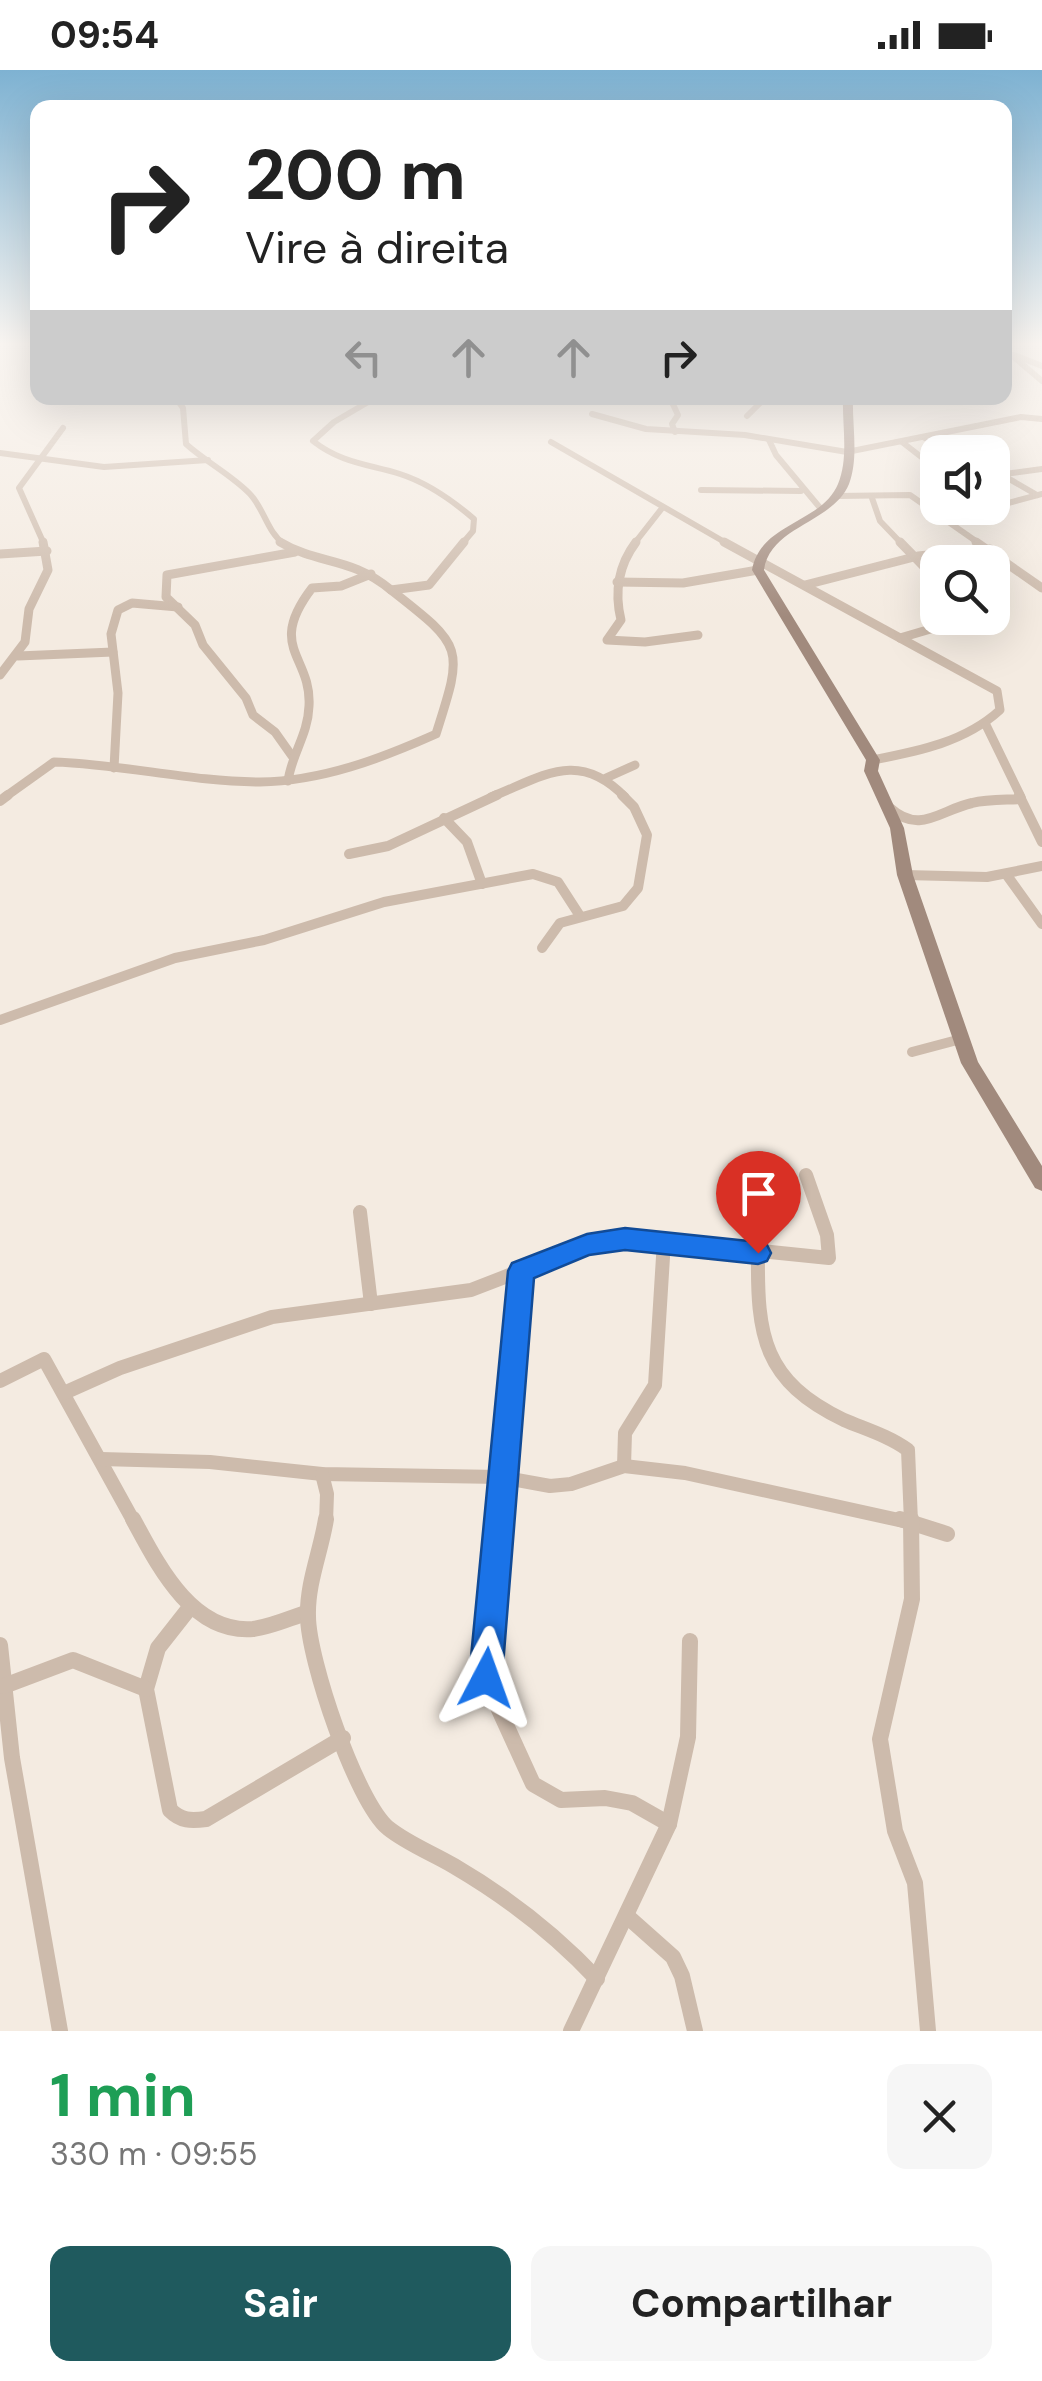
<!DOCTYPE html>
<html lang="pt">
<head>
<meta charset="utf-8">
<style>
  :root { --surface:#fff; --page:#f6f6f6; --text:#222; --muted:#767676; --accent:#1f5a5e }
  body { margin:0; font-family:"DM Sans",sans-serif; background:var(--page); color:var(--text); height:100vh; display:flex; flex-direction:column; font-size:38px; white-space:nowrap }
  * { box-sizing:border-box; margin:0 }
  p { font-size:32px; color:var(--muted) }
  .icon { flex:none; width:55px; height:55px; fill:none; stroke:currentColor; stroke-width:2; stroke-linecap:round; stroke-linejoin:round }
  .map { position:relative; height:1961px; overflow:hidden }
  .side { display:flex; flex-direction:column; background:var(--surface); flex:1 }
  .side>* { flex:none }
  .guide { position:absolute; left:30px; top:30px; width:982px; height:305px; border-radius:20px; box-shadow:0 10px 40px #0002; background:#fff; color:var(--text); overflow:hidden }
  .tools { position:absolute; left:920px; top:365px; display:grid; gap:20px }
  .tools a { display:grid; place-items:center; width:90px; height:90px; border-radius:20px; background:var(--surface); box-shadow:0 10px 40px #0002; font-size:50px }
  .pin { position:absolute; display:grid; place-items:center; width:85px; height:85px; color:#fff; margin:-102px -42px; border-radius:50% 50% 50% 0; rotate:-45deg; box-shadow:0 0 10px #0007 }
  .pin .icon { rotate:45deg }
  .me { position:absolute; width:110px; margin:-55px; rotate:4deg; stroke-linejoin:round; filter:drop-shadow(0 0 8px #0008) }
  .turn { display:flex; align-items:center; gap:35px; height:210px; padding:0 50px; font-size:45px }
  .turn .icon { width:130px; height:130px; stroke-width:2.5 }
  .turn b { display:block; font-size:70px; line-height:85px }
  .lanes { display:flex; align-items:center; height:95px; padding:0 50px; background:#0003; justify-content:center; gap:50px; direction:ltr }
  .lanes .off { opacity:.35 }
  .round { display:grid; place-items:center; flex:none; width:105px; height:105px; border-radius:20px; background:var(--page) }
  .headline { display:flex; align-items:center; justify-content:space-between; height:170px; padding:0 50px }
  h1 { font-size:60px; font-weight:700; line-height:75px; color:#1e9e55 }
  .cta { display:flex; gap:20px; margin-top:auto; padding:20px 50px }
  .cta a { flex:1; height:115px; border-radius:20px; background:var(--accent); color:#fff; font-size:40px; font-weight:700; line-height:115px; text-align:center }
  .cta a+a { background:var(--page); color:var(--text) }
  .status { display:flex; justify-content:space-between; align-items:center; height:70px; padding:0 50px; background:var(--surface); direction:ltr }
  .status svg { height:28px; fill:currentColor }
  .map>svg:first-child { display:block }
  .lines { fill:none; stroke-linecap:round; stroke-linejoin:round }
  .street-far4 { stroke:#cdbbac; stroke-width:6 }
  .street-far3 { stroke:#cdbbac; stroke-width:9 }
  .street-far2 { stroke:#cdbbac; stroke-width:10 }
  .street-far1 { stroke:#cdbbac; stroke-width:14 }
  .street { stroke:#cdbbac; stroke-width:16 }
  .secondary { fill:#a18a7d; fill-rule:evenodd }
  .route { fill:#1a73e8; stroke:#114b97; stroke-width:2.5 }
</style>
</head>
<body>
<div class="status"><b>09:54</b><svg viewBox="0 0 49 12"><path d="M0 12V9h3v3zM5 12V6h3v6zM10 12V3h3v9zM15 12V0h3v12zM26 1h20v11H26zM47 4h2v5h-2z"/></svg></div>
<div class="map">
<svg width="1042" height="1961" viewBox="0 0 1042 1961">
  <rect width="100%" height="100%" fill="#f4ebe1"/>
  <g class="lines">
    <g class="street-far4">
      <polyline points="1009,283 1042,311"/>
      <polyline points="1014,285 1042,296"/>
      <path d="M176,328L183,338L186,374C206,392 230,404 249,423C264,438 267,462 284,474"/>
      <path d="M375,328L334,352L313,371C341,393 367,394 400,404C428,413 452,430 474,449L473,461L462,474"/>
      <polyline points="670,328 678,345 672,354 675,362"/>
      <polyline points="592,344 646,359 745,365 847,382 1021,347 1042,349"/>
      <polyline points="747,346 765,328"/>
      <polyline points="925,368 961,382"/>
      <polyline points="769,370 776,385 821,439"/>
      <polyline points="551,372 728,474"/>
      <polyline points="902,372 938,400"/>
      <polyline points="0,383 104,397 208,390"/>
      <polyline points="992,399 1037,425"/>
      <polyline points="1004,404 1042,399"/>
      <polyline points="701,420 801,421"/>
      <polyline points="837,426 910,425 980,474"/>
      <polyline points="872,428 880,451 902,474"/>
      <polyline points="945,450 1042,424"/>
      <polyline points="44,474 19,418 63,358"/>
      <polyline points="634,474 663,437"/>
    </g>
    <g class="street-far3">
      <path d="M280,472C318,495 350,486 391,520L429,515L464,472"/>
      <path d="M636,472C618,496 614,521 621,550L607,570L645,572L698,565"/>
      <path d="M724,472L997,621L1000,640C965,672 919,681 873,690"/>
      <polyline points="900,472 937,510"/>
      <polyline points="976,472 1042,518"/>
      <polyline points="0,484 47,481"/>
      <polyline points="617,512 683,513 758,500"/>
      <polyline points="805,515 918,486 990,479"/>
      <polyline points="992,542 1005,540"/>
      <polyline points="900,568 968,548"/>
      <polyline points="18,586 113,582"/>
      <polyline points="0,605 25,572 29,539 48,500 43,472"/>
      <polyline points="986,655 1021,727"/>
      <polyline points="292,686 275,662 253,645 246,628 203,575 195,555 166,527 167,505 295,482"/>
      <polyline points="114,698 118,623 111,564 118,540 132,533 178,537"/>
      <polyline points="606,708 635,695"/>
      <path d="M288,711C292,683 308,665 309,636C312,586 266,578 312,518L341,516L371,504"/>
      <path d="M5,727L54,692C123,694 191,712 260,712C322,711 380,689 436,664C464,577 464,577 391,520"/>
      <path d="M491,727C544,706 578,679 625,727"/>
    </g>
    <g class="street-far2">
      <polyline points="1019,725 1042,772"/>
      <polyline points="0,731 8,725"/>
      <path d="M890,738C920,765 940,740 972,733C988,729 1005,730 1021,729"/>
      <polyline points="444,748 467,772 482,814"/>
      <polyline points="349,784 388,776 497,725"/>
      <polyline points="1006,804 1042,854"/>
      <polyline points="905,805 987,807 1042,796"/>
      <polyline points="542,878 560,853 623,836 638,818 647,765 634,737 622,725"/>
      <polyline points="0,950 175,888 264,870 384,832 533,804 558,812 580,846"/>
      <polyline points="912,982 961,969"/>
    </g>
    <g class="street-far1">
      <polyline points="360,1142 371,1234"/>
      <path d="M758,1183C757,1266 763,1311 844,1350C865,1359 889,1366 908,1380L911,1452"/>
      <polyline points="0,1311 44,1289 134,1452"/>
      <polyline points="64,1323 120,1298 272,1247 471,1220 587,1175 611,1170 664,1171 829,1188 827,1165 806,1105"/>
      <polyline points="101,1389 210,1392 322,1404 500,1407 550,1416 571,1414 624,1396 685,1403 908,1452"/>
      <polyline points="624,1396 625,1363 655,1315 664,1171"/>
      <polyline points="322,1404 327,1424 326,1452"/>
      <polyline points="499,1452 521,1201"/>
    </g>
    <g class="street">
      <path d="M133,1449C157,1493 191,1564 253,1559C271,1557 290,1548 306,1543"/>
      <path d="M326,1449C321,1481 307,1513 308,1546C308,1589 356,1731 388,1758C408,1774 432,1783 454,1796C507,1827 555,1864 597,1909"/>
      <polyline points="499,1449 485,1609 533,1714 561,1730 605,1728 632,1733 669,1754"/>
      <polyline points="900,1449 947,1464"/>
      <polyline points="911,1449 912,1529 880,1669 895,1761 915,1813 928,1961"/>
      <path d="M191,1536L158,1578L146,1619L170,1740C181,1751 191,1751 206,1749L343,1668"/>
      <polyline points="0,1575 12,1688 60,1961"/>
      <polyline points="4,1616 73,1590 146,1619"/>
      <polyline points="628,1847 673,1887 682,1906 695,1961"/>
      <polyline points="571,1961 669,1754 688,1667 690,1571"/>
    </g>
    <path class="secondary" d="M843,328H853C852,355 859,388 849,414C833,453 770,456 764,500L880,690L878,701L904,758L913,805L970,969L978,992L1042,1096V1121L1035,1118L961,993L897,805L890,758L864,701L866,690L752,500C760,453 822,453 838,414C849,388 842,355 843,328Z"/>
  </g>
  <linearGradient id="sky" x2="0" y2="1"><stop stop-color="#7eb2d2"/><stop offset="0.5" stop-color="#faf6f2"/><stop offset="1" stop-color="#faf6f2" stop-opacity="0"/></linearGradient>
  <rect width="1042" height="547" fill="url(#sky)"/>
  <polygon class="route" points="625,1158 758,1172 767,1175 771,1183 767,1191 758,1194 625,1180 589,1185 534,1208 502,1608 497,1620 486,1625 474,1620 469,1608 508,1201 512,1193 587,1164"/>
</svg>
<div class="tools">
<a><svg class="icon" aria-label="sound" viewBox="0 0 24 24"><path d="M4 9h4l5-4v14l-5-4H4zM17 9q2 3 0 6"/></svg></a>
<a><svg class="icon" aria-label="search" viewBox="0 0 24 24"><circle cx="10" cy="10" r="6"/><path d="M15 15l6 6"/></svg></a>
</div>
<div class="pin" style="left:758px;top:1183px;background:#d93025"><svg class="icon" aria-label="arrive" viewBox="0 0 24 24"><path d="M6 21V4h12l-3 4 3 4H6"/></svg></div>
<svg class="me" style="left:486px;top:1608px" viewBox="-20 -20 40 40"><path d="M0-17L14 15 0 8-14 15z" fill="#1a73e8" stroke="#fff" stroke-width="4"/></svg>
<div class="guide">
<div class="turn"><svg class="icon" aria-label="right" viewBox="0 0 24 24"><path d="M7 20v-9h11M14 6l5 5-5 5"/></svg><div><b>200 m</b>Vire à direita</div></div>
<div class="lanes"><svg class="icon off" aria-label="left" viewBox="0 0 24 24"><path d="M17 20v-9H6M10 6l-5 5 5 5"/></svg><svg class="icon off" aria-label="ahead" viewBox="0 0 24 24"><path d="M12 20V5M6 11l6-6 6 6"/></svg><svg class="icon off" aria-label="ahead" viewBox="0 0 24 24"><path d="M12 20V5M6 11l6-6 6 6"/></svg><svg class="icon" aria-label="right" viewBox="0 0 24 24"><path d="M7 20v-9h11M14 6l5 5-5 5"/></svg></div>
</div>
</div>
<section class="side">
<div class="headline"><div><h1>1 min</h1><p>330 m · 09:55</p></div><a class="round"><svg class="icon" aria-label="close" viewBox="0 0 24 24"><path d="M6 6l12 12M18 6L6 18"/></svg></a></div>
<div class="cta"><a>Sair</a><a>Compartilhar</a></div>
</section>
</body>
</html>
